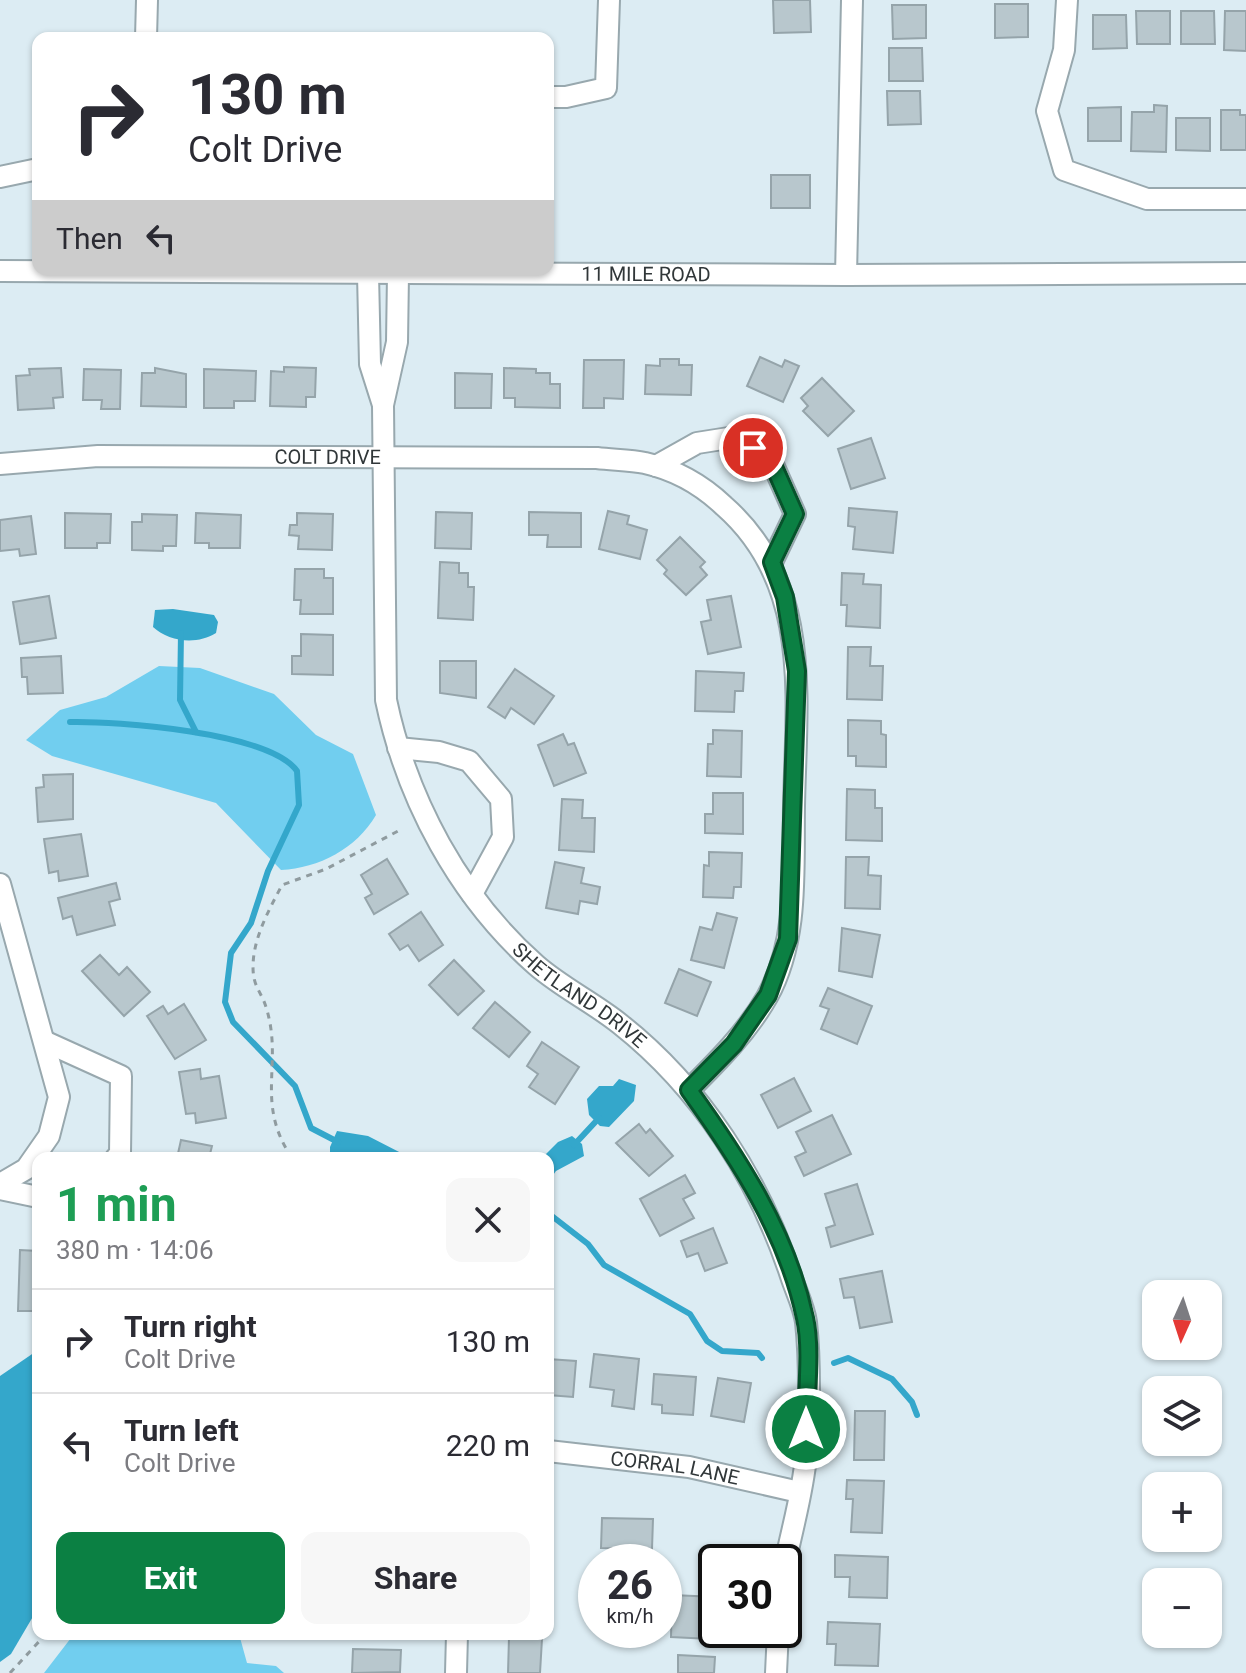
<!DOCTYPE html>
<html lang="en">
<head>
<meta charset="utf-8">
<style>
  :root { --surface:#fff; --page:#f7f7f7; --text:#2b2b33; --muted:#7c7c81; --line:#e1e1e2; --accent:#0b8043 }
  body { margin:0; font-family:Roboto,sans-serif; background:var(--page); color:var(--text); height:100vh; display:flex; flex-direction:column; font-size:30px; white-space:nowrap }
  * { box-sizing:border-box; margin:0 }
  p { font-size:26px; color:var(--muted) }
  .icon { flex:none; width:44px; height:44px; fill:none; stroke:currentColor; stroke-width:2; stroke-linecap:round; stroke-linejoin:round }
  .map { position:relative; flex:1; overflow:hidden }
  .panel { position:absolute; left:32px; top:1152px; width:522px; height:488px; display:flex; flex-direction:column; background:var(--surface); border-radius:16px; box-shadow:0 2px 6px #0004 }
  .panel>* { flex:none }
  .top-card { position:absolute; left:32px; top:32px; width:522px; height:244px; border-radius:16px; box-shadow:0 2px 6px #0004; background:#fff; color:var(--text); overflow:hidden }
  .needle { width:52px; rotate:183deg }
  .buttons { position:absolute; left:1142px; top:1280px; display:grid; gap:16px }
  .buttons a { display:grid; place-items:center; width:80px; height:80px; border-radius:16px; background:var(--surface); box-shadow:0 2px 6px #0004; font-size:40px }
  .speed { position:absolute; left:578px; top:1544px; display:flex; gap:16px; font-size:40px; font-weight:700; text-align:center }
  .speed>* { display:grid; place-content:center; width:104px; height:104px; border-radius:50%; background:var(--surface); box-shadow:0 2px 6px #0004; line-height:1 }
  .speed small { font-size:20px; font-weight:400 }
  .speed .limit { border:4px solid #111; border-radius:12px; background:#fff; color:#111 }
  .pin { position:absolute; display:grid; place-items:center; width:68px; height:68px; color:#fff; margin:-34px; border:4px solid #fff; border-radius:50%; box-shadow:0 2px 8px #0007 }
  .me { position:absolute; width:88px; margin:-44px; rotate:0deg; stroke-linejoin:round; filter:drop-shadow(0 0 6px #0008) }
  .turn { display:flex; align-items:center; gap:28px; height:168px; padding:0 24px; font-size:36px }
  .turn .icon { width:104px; height:104px; stroke-width:2.5 }
  .turn b { display:block; font-size:56px; line-height:68px }
  .then { display:flex; align-items:center; height:76px; padding:0 24px; background:#0003; gap:16px; font-size:30px }
  .round { display:grid; place-items:center; flex:none; width:84px; height:84px; border-radius:16px; background:var(--page) }
  .head { display:flex; align-items:center; justify-content:space-between; height:136px; padding:0 24px }
  h1 { font-size:48px; font-weight:700; line-height:60px; color:#1e9e55 }
  .primary-button { display:flex; gap:16px; margin-top:auto; padding:16px 24px }
  .primary-button a { flex:1; height:92px; border-radius:16px; background:var(--accent); color:#fff; font-size:32px; font-weight:700; line-height:92px; text-align:center }
  .primary-button a+a { background:var(--page); color:var(--text) }
  ul { padding:0; list-style:none }
  li { display:flex; align-items:center; gap:24px; height:104px; padding:0 24px; border-top:2px solid var(--line) }
  li div { flex:1 }
  li b { display:block; font-size:30px }
  li em { font-style:normal }
  .map>svg:first-child { display:block }
  .green { fill:#71ceef }
  .water { fill:#34a7cb }
  .lines { fill:none; stroke-linecap:round; stroke-linejoin:round }
  .stream { stroke:#34a7cb; stroke-width:6 }
  .building { fill:#b8c7cd; stroke:#95a4aa; stroke-width:2 }
  .minor-casing { stroke:#98a8ae; stroke-width:24 }
  .path { stroke:#8f9b9f; stroke-width:3; stroke-dasharray:6 6; stroke-linecap:butt }
  .minor { stroke:#fff; stroke-width:20 }
  .route-casing { stroke:#07532c; stroke-width:20 }
  .route { stroke:#0b8043; stroke-width:14 }
  .labels { text-anchor:middle; stroke-width:6; stroke-linejoin:round; paint-order:stroke }
  .street-label { font-size:20px; fill:#313739; stroke:#ecf9fe }
</style>
</head>
<body>
<div class="map">
<svg width="1246" height="1673" viewBox="0 0 1246 1673">
  <rect width="100%" height="100%" fill="#dcecf3"/>
  <g class="green">
    <path d="M159,666L200,668L274,694L316,735L353,754L376,815C356,849 319,868 281,870L216,803L52,756L26,740L60,710L106,697Z"/>
    <polygon points="74,1634 239,1634 247,1663 276,1666 284,1673 44,1673"/>
  </g>
  <g class="water">
    <path d="M173,609L214,615L218,622L216,633C197,645 169,642 153,627L155,610Z"/>
    <polygon points="619,1079 636,1085 634,1101 609,1127 600,1126 589,1115 587,1099 599,1086 613,1086"/>
    <polygon points="337,1131 368,1136 405,1155 459,1153 470,1158 330,1158 330,1147"/>
    <polygon points="572,1136 582,1144 584,1156 556,1171 548,1182 548,1158 542,1158 558,1142"/>
    <polygon points="38,1350 38,1608 11,1654 0,1662 0,1376"/>
  </g>
  <g class="lines">
    <g class="stream">
      <polyline points="181,633 180,700 196,732"/>
      <path d="M70,722C116,721 269,732 297,771L299,805L268,871L251,923L231,953L225,1002L233,1022L295,1086L311,1128L338,1142"/>
      <polyline points="574,1145 599,1118"/>
      <polyline points="548,1213 588,1244 604,1265 690,1314 707,1341 722,1351 758,1353 762,1358"/>
      <polyline points="834,1363 848,1358 892,1379 912,1402 917,1415"/>
    </g>
  </g>
  <g class="building">
    <polygon points="773,0 810,0 811,32 774,33"/>
    <polygon points="995,4 1028,4 1028,37 995,38"/>
    <polygon points="892,5 926,5 926,38 893,39"/>
    <polygon points="1136,11 1170,11 1170,44 1137,44"/>
    <polygon points="1181,11 1214,11 1215,44 1181,44"/>
    <polygon points="1225,11 1246,11 1246,51 1224,50"/>
    <polygon points="1093,15 1126,15 1127,48 1093,49"/>
    <polygon points="889,48 922,48 923,81 889,81"/>
    <polygon points="887,91 920,91 921,124 888,125"/>
    <polygon points="1154,105 1167,106 1166,152 1131,151 1132,112 1154,112"/>
    <polygon points="1121,107 1121,141 1088,141 1088,108"/>
    <polygon points="1221,110 1240,110 1240,115 1246,115 1246,150 1221,150"/>
    <polygon points="1176,118 1210,118 1210,151 1176,150"/>
    <rect x="771" y="175" width="39" height="33"/>
    <polygon points="760,357 782,367 785,360 799,366 783,402 747,386"/>
    <polygon points="660,359 679,359 679,365 692,365 691,395 645,394 646,365 660,366"/>
    <polygon points="584,360 624,360 623,399 604,398 604,408 583,408"/>
    <polygon points="284,367 316,368 315,397 306,397 306,407 270,406 271,371 284,372"/>
    <polygon points="61,368 63,397 53,398 54,408 18,410 16,376 30,375 29,369"/>
    <polygon points="155,368 186,374 186,407 141,406 142,373 155,373"/>
    <polygon points="504,368 536,369 536,373 550,373 550,384 560,384 560,408 515,407 515,398 504,398"/>
    <polygon points="84,369 121,370 120,409 101,409 102,400 83,400"/>
    <polygon points="204,369 256,371 255,401 234,401 234,408 204,408"/>
    <polygon points="455,373 492,374 491,408 455,408"/>
    <polygon points="822,378 854,411 828,436 803,411 808,406 801,398"/>
    <polygon points="871,438 885,478 851,489 838,449"/>
    <polygon points="849,508 897,512 893,553 853,549 855,527 848,526"/>
    <polygon points="608,511 629,516 627,524 647,530 640,559 599,549"/>
    <polygon points="436,512 472,513 471,549 435,548"/>
    <polygon points="529,512 581,513 581,547 547,547 548,535 529,535"/>
    <polygon points="65,513 111,514 110,543 97,543 97,548 65,548"/>
    <polygon points="196,513 241,515 240,548 209,548 209,543 195,543"/>
    <polygon points="297,513 333,514 332,550 298,549 299,536 289,535 290,525 297,525"/>
    <polygon points="142,514 177,515 176,546 163,546 163,551 132,550 132,522 142,522"/>
    <polygon points="31,516 36,554 20,556 19,549 0,551 0,520"/>
    <polygon points="680,537 705,562 700,567 707,575 686,595 664,574 667,570 657,560"/>
    <polygon points="440,562 459,563 459,573 468,573 468,587 474,587 473,620 438,618"/>
    <polygon points="295,569 324,569 324,578 333,578 333,614 300,614 301,600 294,600"/>
    <polygon points="842,573 864,574 863,584 881,585 880,628 846,626 847,605 841,605"/>
    <polygon points="49,596 56,638 20,644 13,602"/>
    <polygon points="731,596 741,647 708,654 701,622 711,620 707,600"/>
    <polygon points="301,634 333,635 333,675 292,674 292,656 301,656"/>
    <polygon points="848,647 871,647 870,666 883,666 882,700 847,699"/>
    <polygon points="61,656 63,693 28,694 27,677 22,677 21,658"/>
    <polygon points="440,661 476,661 476,698 440,693"/>
    <polygon points="515,669 554,696 534,724 511,708 505,718 488,707"/>
    <polygon points="696,671 744,673 743,691 735,691 734,712 695,711"/>
    <polygon points="848,720 881,721 881,734 886,735 886,767 856,766 856,756 848,756"/>
    <polygon points="713,730 742,731 741,777 707,776 708,744 713,744"/>
    <polygon points="563,734 568,745 574,743 586,773 554,786 538,745"/>
    <polygon points="73,774 73,819 38,822 36,788 44,787 43,775"/>
    <polygon points="847,789 875,790 875,808 882,808 882,841 846,840"/>
    <polygon points="713,793 743,793 743,834 705,833 705,814 713,814"/>
    <polygon points="562,799 583,800 582,818 595,818 594,852 559,850"/>
    <polygon points="81,834 88,876 59,881 58,871 49,873 44,839"/>
    <polygon points="709,852 742,853 741,887 734,887 733,898 703,897 704,865 709,866"/>
    <polygon points="846,857 869,857 868,875 881,876 880,909 845,908"/>
    <polygon points="387,859 408,894 374,914 365,898 372,894 361,875"/>
    <polygon points="555,862 584,868 581,883 600,887 597,904 580,901 578,914 546,908"/>
    <polygon points="116,883 120,899 109,902 115,925 77,935 72,916 63,919 58,898"/>
    <polygon points="421,912 443,945 419,961 408,945 400,950 389,934"/>
    <polygon points="717,913 737,918 724,968 691,960 700,927 712,930"/>
    <polygon points="842,928 880,935 872,977 839,971"/>
    <polygon points="100,955 119,975 127,967 150,992 124,1016 82,971"/>
    <polygon points="454,960 484,991 458,1015 429,985"/>
    <polygon points="679,969 711,982 697,1016 665,1003"/>
    <polygon points="828,988 872,1006 857,1044 821,1029 829,1009 820,1006"/>
    <polygon points="495,1002 530,1032 509,1057 473,1028"/>
    <polygon points="184,1004 206,1040 175,1059 147,1016 163,1006 168,1014"/>
    <polygon points="542,1042 579,1067 555,1104 529,1087 538,1074 527,1066"/>
    <polygon points="200,1069 201,1079 219,1076 226,1118 196,1123 195,1113 186,1114 179,1072"/>
    <polygon points="794,1078 811,1111 778,1128 761,1095"/>
    <polygon points="832,1115 851,1154 804,1176 795,1157 806,1152 796,1132"/>
    <polygon points="639,1124 646,1133 650,1129 673,1156 649,1176 616,1143"/>
    <polygon points="181,1140 212,1146 209,1158 177,1158"/>
    <polygon points="685,1175 695,1193 683,1199 694,1218 660,1236 640,1199"/>
    <polygon points="857,1184 873,1234 831,1247 826,1228 835,1225 825,1194"/>
    <polygon points="713,1228 727,1263 705,1271 698,1253 687,1257 681,1241"/>
    <polygon points="20,1250 38,1251 38,1311 18,1311"/>
    <polygon points="882,1271 892,1322 860,1328 854,1297 844,1298 840,1279"/>
    <polygon points="594,1354 639,1359 634,1409 612,1406 614,1390 590,1387"/>
    <polygon points="548,1359 576,1361 573,1397 548,1395"/>
    <polygon points="654,1374 696,1377 693,1415 662,1413 662,1405 652,1404"/>
    <polygon points="718,1378 751,1383 744,1422 711,1416"/>
    <polygon points="855,1411 885,1411 884,1460 854,1460"/>
    <polygon points="847,1480 884,1481 882,1533 851,1532 853,1499 846,1499"/>
    <polygon points="602,1518 653,1519 652,1549 601,1548"/>
    <polygon points="835,1555 888,1557 887,1598 849,1597 850,1577 835,1577"/>
    <polygon points="672,1595 716,1597 716,1618 711,1617 710,1639 671,1637"/>
    <polygon points="828,1622 880,1624 878,1666 835,1665 836,1644 827,1644"/>
    <polygon points="509,1637 542,1639 540,1673 508,1673"/>
    <polygon points="353,1649 401,1650 400,1672 352,1673"/>
    <polygon points="678,1655 715,1657 714,1673 678,1673"/>
  </g>
  <g class="lines">
    <defs>
      <g id="minor">
        <polyline points="1067,0 1064,50 1047,111 1064,170 1147,199 1246,199"/>
        <polyline points="146,38 147,0"/>
        <polyline points="548,97 566,97 606,88 609,0"/>
        <polyline points="0,177 38,169"/>
        <path id="s1" d="M0,271L846,275L1246,273"/>
        <polyline points="368,274 370,364 383,405"/>
        <path id="s2" d="M398,274L397,342L383,405L386,700C407,800 459,897 536,965C561,987 594,1003 620,1024C701,1088 759,1179 791,1276C796,1291 804,1307 806,1322C810,1359 810,1418 806,1456C803,1493 791,1532 784,1569"/>
        <polyline points="846,275 852,0"/>
        <path id="s3" d="M0,464L98,456L597,458C613,460 630,460 645,463C676,470 702,485 724,506C813,584 796,699 794,806C793,869 799,940 767,997C747,1032 718,1061 689,1090"/>
        <polyline points="656,466 697,443 735,437 771,460 795,514 772,562"/>
        <polyline points="398,748 439,752 469,761 501,799 503,837 472,894"/>
        <polyline points="0,884 59,1097 49,1136 26,1169 0,1184"/>
        <polyline points="46,1042 121,1076 120,1154 116,1158"/>
        <polyline points="0,1189 38,1197"/>
        <path id="s4" d="M548,1451L689,1467L799,1492"/>
        <polyline points="456,1673 457,1634"/>
        <polyline points="776,1673 778,1630"/>
      </g>
    </defs>
    <use href="#minor" class="minor-casing"/>
    <g class="path">
      <path d="M292,1158C254,1102 284,1064 266,1007C261,991 253,987 253,967C253,938 269,910 282,885L326,869L400,830"/>
      <polyline points="10,1673 46,1634"/>
    </g>
    <use href="#minor" class="minor"/>
  </g>
  <g class="lines">
    <defs>
      <path id="route" d="M753,448L771,460L795,514L772,562L785,597L797,671L788,939L768,995L734,1044L689,1090C739,1159 787,1233 805,1318C812,1349 806,1396 806,1429"/>
    </defs>
    <use href="#route" class="route-casing"/>
    <use href="#route" class="route"/>
  </g>
  <g class="labels">
    <g class="street-label">
      <text dy="7" stroke="none"><textPath href="#s1" startOffset="646">11 MILE ROAD</textPath></text>
      <text dy="7" stroke="none"><textPath href="#s3" startOffset="328">COLT DRIVE</textPath></text>
      <text dy="7" stroke="none"><textPath href="#s2" startOffset="790">SHETLAND DRIVE</textPath></text>
      <text dy="7" stroke="none"><textPath href="#s4" startOffset="128">CORRAL LANE</textPath></text>
    </g>
  </g>
</svg>
<div class="buttons">
<a><svg class="needle" viewBox="-14 -14 28 28"><path d="M0-13l5 13h-10z" fill="#e53935"/><path d="M0 13l5-13h-10z" fill="#7c7c81"/></svg></a>
<a><svg class="icon" aria-label="layers" viewBox="0 0 24 24"><path d="M12 4l9 5-9 5-9-5zM3 14l9 5 9-5"/></svg></a>
<a>+</a>
<a>−</a>
</div>
<div class="speed"><div>26<small>km/h</small></div><div class="limit">30</div></div>
<div class="pin" style="left:753px;top:448px;background:#d93025"><svg class="icon" aria-label="arrive" viewBox="0 0 24 24"><path d="M6 21V4h12l-3 4 3 4H6"/></svg></div>
<svg class="me" style="left:806px;top:1429px" viewBox="-20 -20 40 40"><circle r="17" fill="#0b8043" stroke="#fff" stroke-width="3"/><path d="M0-11L8 9 0 5-8 9z" fill="#fff"/></svg>
<div class="top-card">
<div class="turn"><svg class="icon" aria-label="right" viewBox="0 0 24 24"><path d="M7 20v-9h11M14 6l5 5-5 5"/></svg><div><b>130 m</b>Colt Drive</div></div>
<div class="then">Then<svg class="icon" aria-label="left" viewBox="0 0 24 24"><path d="M17 20v-9H6M10 6l-5 5 5 5"/></svg></div>
</div>
<section class="panel">
<div class="head"><div><h1>1 min</h1><p>380 m · 14:06</p></div><a class="round"><svg class="icon" aria-label="close" viewBox="0 0 24 24"><path d="M6 6l12 12M18 6L6 18"/></svg></a></div>
<ul>
<li><svg class="icon" aria-label="right" viewBox="0 0 24 24"><path d="M7 20v-9h11M14 6l5 5-5 5"/></svg><div><b>Turn right</b><p>Colt Drive</p></div><em>130 m</em></li>
<li><svg class="icon" aria-label="left" viewBox="0 0 24 24"><path d="M17 20v-9H6M10 6l-5 5 5 5"/></svg><div><b>Turn left</b><p>Colt Drive</p></div><em>220 m</em></li>
</ul>
<div class="primary-button"><a>Exit</a><a>Share</a></div>
</section>
</div>
</body>
</html>
